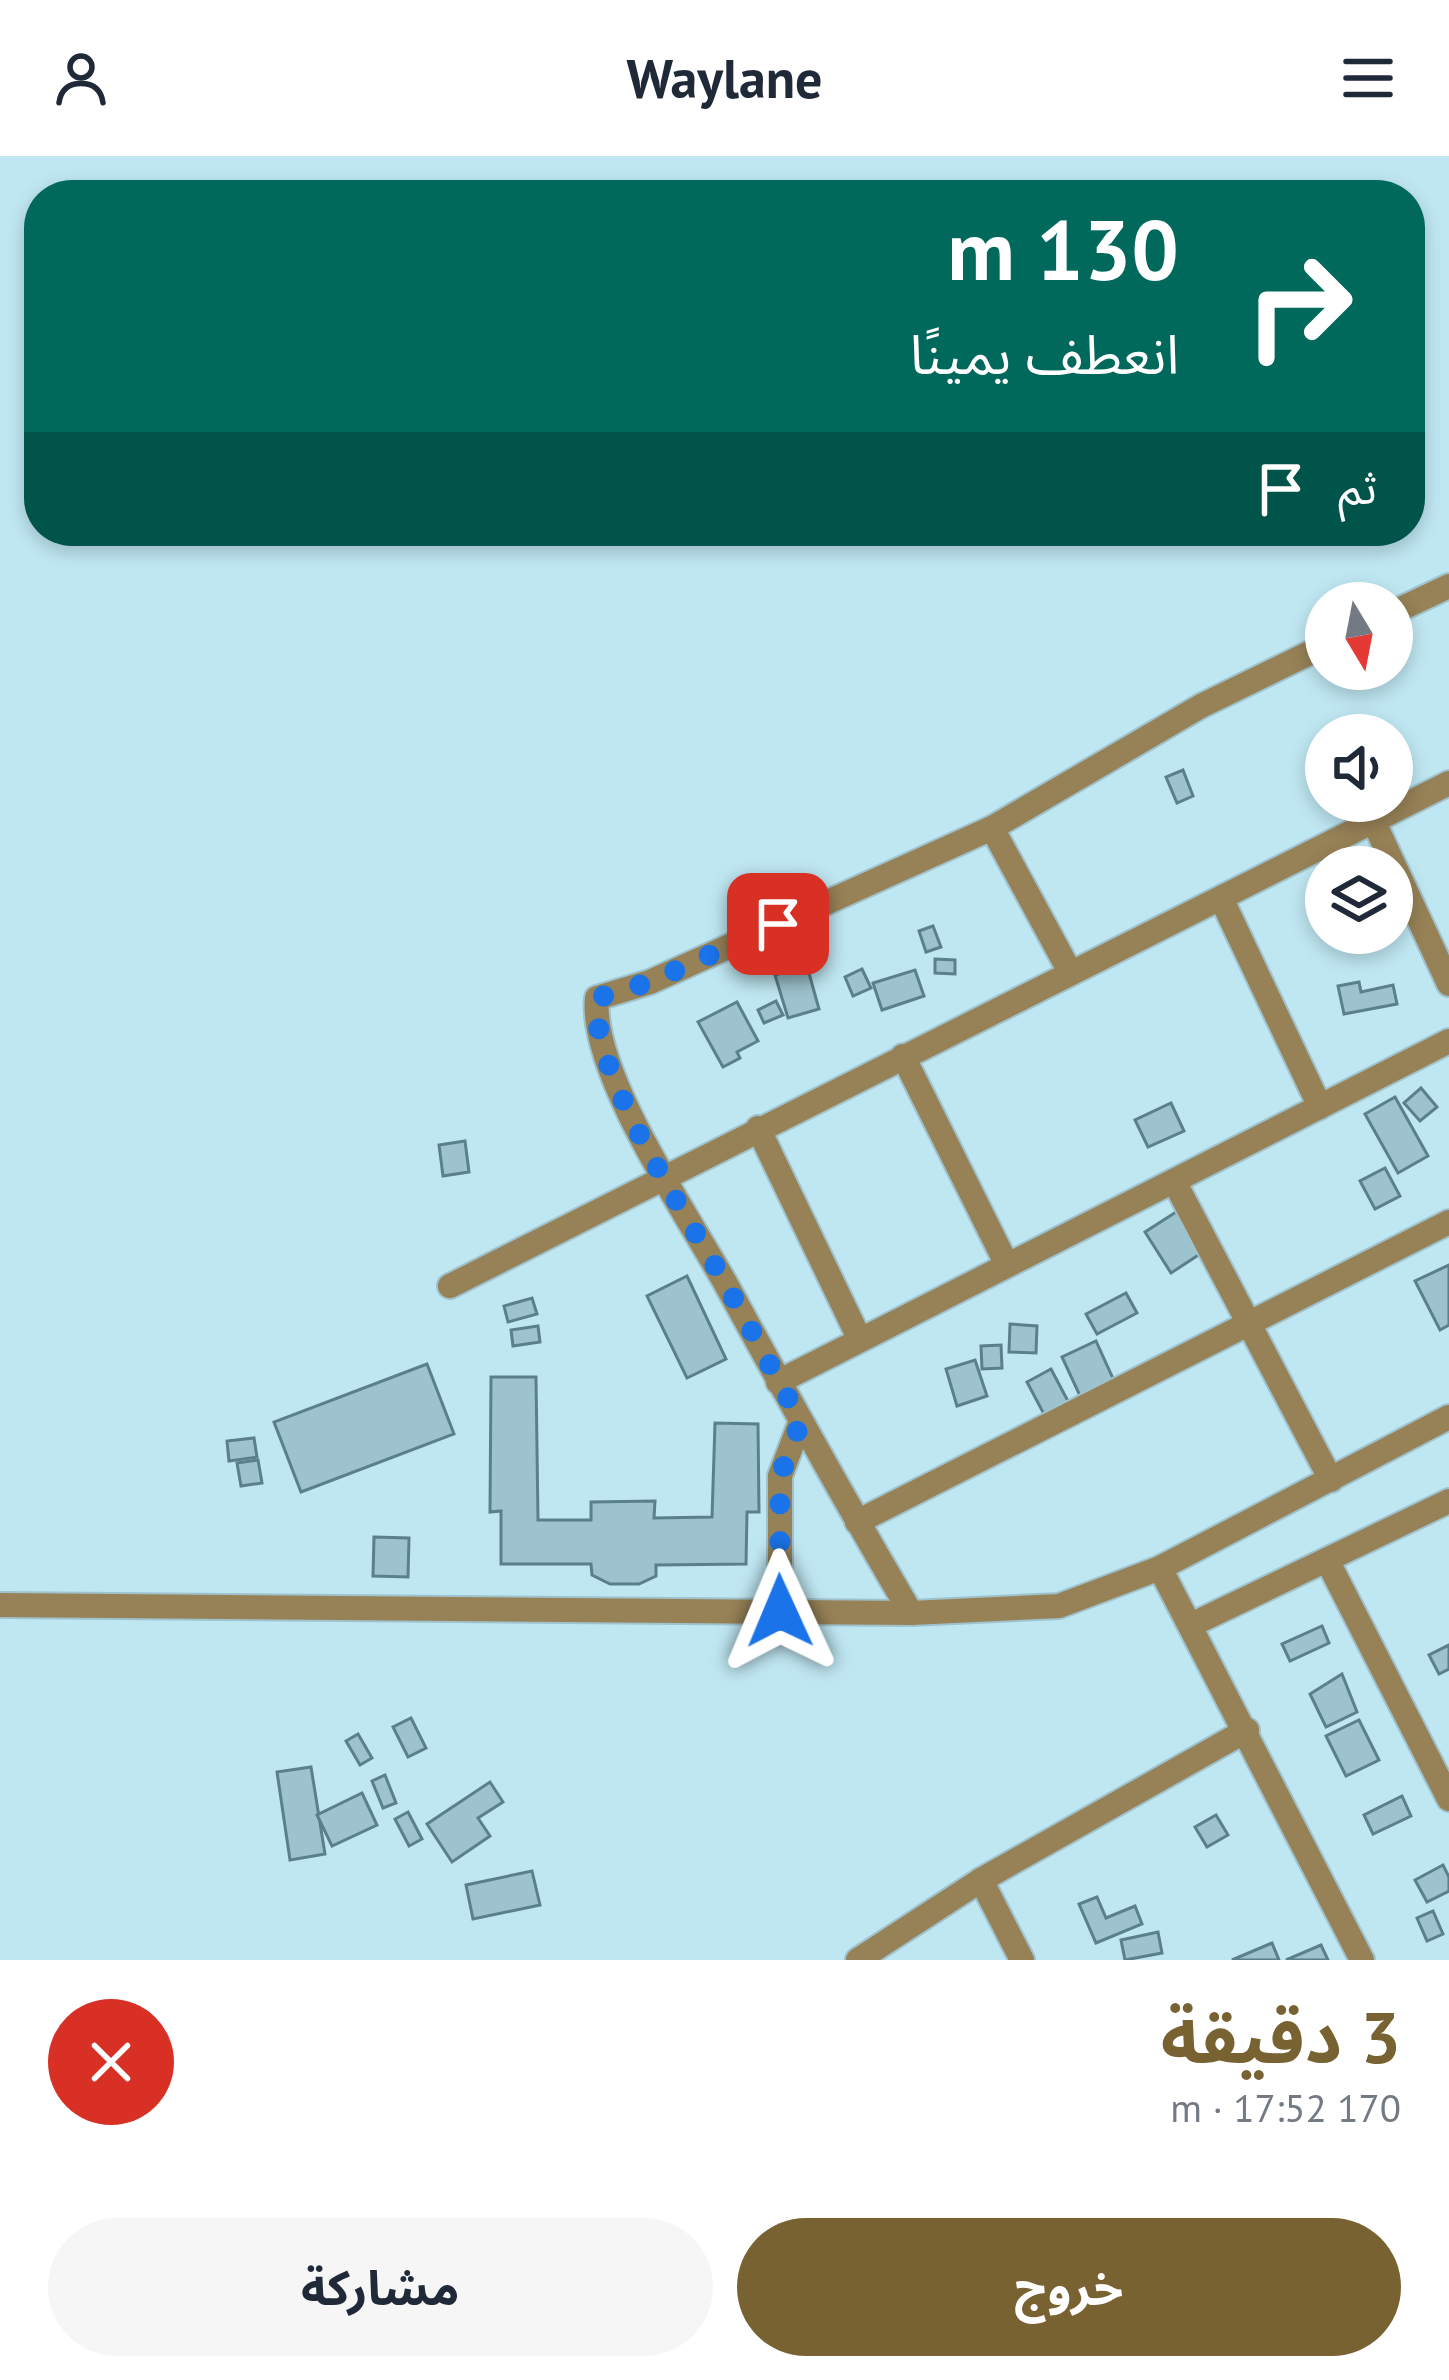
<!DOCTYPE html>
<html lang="ar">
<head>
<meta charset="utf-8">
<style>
  :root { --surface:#fff; --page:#f6f6f7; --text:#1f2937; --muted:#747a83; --accent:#796232 }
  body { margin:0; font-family:"PT Sans","Noto Sans Arabic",sans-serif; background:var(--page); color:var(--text); direction:rtl; height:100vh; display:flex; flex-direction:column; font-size:45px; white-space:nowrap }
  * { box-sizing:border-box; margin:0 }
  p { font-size:39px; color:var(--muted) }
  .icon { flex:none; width:66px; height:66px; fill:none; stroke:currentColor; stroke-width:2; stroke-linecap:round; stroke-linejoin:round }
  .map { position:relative; height:1804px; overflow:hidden; direction:ltr }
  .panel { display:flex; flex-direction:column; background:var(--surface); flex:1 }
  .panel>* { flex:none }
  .banner { position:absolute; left:24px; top:24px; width:1401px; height:366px; border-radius:48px; box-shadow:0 6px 18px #0003; direction:rtl; background:#00695c; color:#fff; overflow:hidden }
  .needle { width:78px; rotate:170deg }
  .buttons { position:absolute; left:1305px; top:426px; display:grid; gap:24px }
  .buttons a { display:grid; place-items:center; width:108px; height:108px; border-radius:50%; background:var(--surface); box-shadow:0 6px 18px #0003; font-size:60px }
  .pin { position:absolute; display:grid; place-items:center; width:102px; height:102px; color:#fff; margin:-51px; border-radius:24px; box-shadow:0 6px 18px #0006 }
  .me { position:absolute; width:132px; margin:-66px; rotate:359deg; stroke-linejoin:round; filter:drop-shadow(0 0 9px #0008) }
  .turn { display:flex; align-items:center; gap:42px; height:252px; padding:0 48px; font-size:54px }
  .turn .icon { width:156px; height:156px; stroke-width:2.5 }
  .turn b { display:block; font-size:84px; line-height:102px }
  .then { display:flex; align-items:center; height:114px; padding:0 48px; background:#0003; gap:24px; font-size:45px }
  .round { display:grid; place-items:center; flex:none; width:126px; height:126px; border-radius:63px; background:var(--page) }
  .headline { display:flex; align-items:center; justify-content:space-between; height:204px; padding:0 48px }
  h1 { font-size:72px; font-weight:700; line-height:90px; color:var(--accent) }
  .button { display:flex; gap:24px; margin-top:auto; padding:24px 48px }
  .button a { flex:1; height:138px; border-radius:72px; background:var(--accent); color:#fff; font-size:48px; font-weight:700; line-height:138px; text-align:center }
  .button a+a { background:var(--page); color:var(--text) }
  header { display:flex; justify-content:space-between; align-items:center; height:156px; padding:0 48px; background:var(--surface); font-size:54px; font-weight:700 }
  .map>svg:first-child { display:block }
  .building { fill:#9dc4ce; stroke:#5b808a; stroke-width:3 }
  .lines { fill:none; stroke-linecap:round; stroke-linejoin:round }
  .minor-casing { stroke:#9fc2cc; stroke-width:28 }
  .tertiary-casing { stroke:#9fc2cc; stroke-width:28 }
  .minor { stroke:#978257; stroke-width:24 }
  .tertiary { stroke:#978257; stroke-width:24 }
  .route { stroke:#1a73e8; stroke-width:21; stroke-dasharray:0 37.8 }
</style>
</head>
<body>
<header><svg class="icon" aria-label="menu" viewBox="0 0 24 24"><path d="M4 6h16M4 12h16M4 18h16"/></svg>Waylane<svg class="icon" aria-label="person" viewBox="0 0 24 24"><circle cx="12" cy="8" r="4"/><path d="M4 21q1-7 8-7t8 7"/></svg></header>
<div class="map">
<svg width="1449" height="1804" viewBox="0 0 1449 1804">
  <rect width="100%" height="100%" fill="#bfe7f2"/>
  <g class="building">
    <polygon points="1183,614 1193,640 1177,647 1166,621"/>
    <polygon points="933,770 941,791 926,796 919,775"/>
    <polygon points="935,803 955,804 955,818 935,817"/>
    <polygon points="807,810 819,853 788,862 775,819"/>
    <polygon points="862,813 871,832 853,840 845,821"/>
    <polygon points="915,814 924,840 882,854 873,827"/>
    <polygon points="1359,826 1361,836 1393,829 1397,848 1344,858 1338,830"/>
    <polygon points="776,845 783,859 764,867 758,854"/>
    <polygon points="737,846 758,885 737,896 740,902 723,911 698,866"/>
    <polygon points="1421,932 1437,951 1420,965 1404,947"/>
    <polygon points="1395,941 1428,1000 1398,1017 1365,958"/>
    <polygon points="1171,947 1184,975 1148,991 1135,964"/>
    <polygon points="465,985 469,1016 443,1020 439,989"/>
    <polygon points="1385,1012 1400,1040 1375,1053 1360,1025"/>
    <polygon points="1176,1056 1203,1096 1171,1117 1145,1076"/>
    <polygon points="1449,1109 1449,1169 1440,1174 1415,1125"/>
    <polygon points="687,1120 726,1203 687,1222 647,1140"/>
    <polygon points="1126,1137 1137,1157 1097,1178 1086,1158"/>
    <polygon points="532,1142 537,1158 508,1166 504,1150"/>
    <polygon points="1010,1168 1037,1170 1036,1197 1009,1196"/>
    <polygon points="538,1170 540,1186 513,1190 511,1174"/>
    <polygon points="1096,1185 1115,1227 1081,1242 1062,1201"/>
    <polygon points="1001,1189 1002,1212 982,1213 981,1190"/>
    <polygon points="975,1204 987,1240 957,1250 946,1213"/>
    <polygon points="427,1208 454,1278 301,1336 274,1266"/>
    <polygon points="1051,1213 1070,1249 1046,1262 1027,1226"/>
    <polygon points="491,1221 536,1221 538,1364 591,1364 591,1346 655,1345 654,1362 712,1361 715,1267 758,1268 759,1356 747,1356 746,1408 656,1409 656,1420 639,1428 610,1428 592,1419 591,1408 501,1408 501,1355 490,1356"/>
    <polygon points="254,1282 257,1301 229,1305 227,1285"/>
    <polygon points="258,1304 262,1327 241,1330 237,1307"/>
    <polygon points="374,1381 409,1382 408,1421 373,1420"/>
    <polygon points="1322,1470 1329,1487 1290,1505 1282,1488"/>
    <polygon points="1449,1489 1449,1513 1439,1518 1429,1499"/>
    <polygon points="1342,1518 1357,1556 1326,1571 1310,1538"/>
    <polygon points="411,1562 426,1592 408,1601 393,1571"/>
    <polygon points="1359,1564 1379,1604 1346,1620 1326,1580"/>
    <polygon points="358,1578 372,1602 360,1609 346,1585"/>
    <polygon points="311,1611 325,1698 290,1704 277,1616"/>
    <polygon points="385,1619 396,1647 383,1652 372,1625"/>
    <polygon points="490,1626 503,1646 478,1662 490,1680 452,1706 427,1668"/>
    <polygon points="362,1637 377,1669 332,1690 317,1659"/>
    <polygon points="1402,1640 1411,1660 1373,1678 1364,1659"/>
    <polygon points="408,1656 422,1683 409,1690 395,1663"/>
    <polygon points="1216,1659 1228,1679 1207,1691 1195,1671"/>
    <polygon points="1443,1709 1449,1721 1449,1735 1427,1746 1415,1724"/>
    <polygon points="532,1715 540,1749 473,1763 466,1729"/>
    <polygon points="1097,1741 1106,1762 1135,1750 1142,1768 1096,1787 1079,1748"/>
    <polygon points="1433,1755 1443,1778 1427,1785 1417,1762"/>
    <polygon points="1158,1776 1162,1797 1125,1804 1121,1784"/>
    <polygon points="1272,1787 1279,1804 1232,1804"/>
    <polygon points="1321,1789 1328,1804 1286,1804"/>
  </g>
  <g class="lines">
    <defs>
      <g id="minor">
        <polyline points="1392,457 1449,430"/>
        <polyline points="1373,664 1449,828"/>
        <polyline points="992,672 1070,816"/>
        <polyline points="1221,742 1320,951"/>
        <polyline points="903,900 1007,1109"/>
        <polyline points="758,972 860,1184"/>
        <polyline points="1174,1025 1331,1324"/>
        <polyline points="450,1130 1449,627"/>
        <polyline points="778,1226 1449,885"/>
        <polyline points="857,1366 1449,1066"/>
        <polyline points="1327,1404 1449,1643"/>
        <polyline points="1160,1412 1362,1804"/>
        <polyline points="780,1455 780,1320 801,1265"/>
        <path d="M911,1457C847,1349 787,1240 727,1130C690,1063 589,916 597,842L650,826L992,672L1201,550L1326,489"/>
        <polyline points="1191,1469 1449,1345"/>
        <polyline points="981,1724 1022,1804"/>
        <polyline points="858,1804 981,1724 1247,1574"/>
      </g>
      <polyline id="tertiary" points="0,1449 911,1457 1059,1450 1160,1412 1449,1261"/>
    </defs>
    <use href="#minor" class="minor-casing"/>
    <use href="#tertiary" class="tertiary-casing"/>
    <use href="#minor" class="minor"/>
    <use href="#tertiary" class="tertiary"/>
  </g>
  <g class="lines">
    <path class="route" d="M778,768L650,826L597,842C589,915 688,1061 725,1127C751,1172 775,1220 801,1265L780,1320V1455"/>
  </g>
</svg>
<div class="buttons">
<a><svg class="needle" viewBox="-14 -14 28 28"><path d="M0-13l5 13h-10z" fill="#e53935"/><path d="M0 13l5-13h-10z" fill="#747a83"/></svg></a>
<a><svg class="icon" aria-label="sound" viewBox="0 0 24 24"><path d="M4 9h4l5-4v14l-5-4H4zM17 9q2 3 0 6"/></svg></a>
<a><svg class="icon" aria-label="layers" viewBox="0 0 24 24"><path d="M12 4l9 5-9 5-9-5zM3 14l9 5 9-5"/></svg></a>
</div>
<div class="pin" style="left:778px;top:768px;background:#d93025"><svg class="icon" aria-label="arrive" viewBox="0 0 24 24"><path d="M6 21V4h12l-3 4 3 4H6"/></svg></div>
<svg class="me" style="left:780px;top:1455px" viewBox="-20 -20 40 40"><path d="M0-17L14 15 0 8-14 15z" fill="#1a73e8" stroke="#fff" stroke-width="4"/></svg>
<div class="banner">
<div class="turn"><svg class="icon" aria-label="right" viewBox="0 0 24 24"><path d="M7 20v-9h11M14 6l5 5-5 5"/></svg><div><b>130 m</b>انعطف يمينًا</div></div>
<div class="then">ثم<svg class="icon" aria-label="arrive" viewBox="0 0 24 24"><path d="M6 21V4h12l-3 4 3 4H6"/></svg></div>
</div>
</div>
<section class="panel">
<div class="headline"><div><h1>3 دقيقة</h1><p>170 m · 17:52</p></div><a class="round" style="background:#d93025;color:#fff"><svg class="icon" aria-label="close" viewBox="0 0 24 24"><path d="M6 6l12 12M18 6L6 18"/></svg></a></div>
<div class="button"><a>خروج</a><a>مشاركة</a></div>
</section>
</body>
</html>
